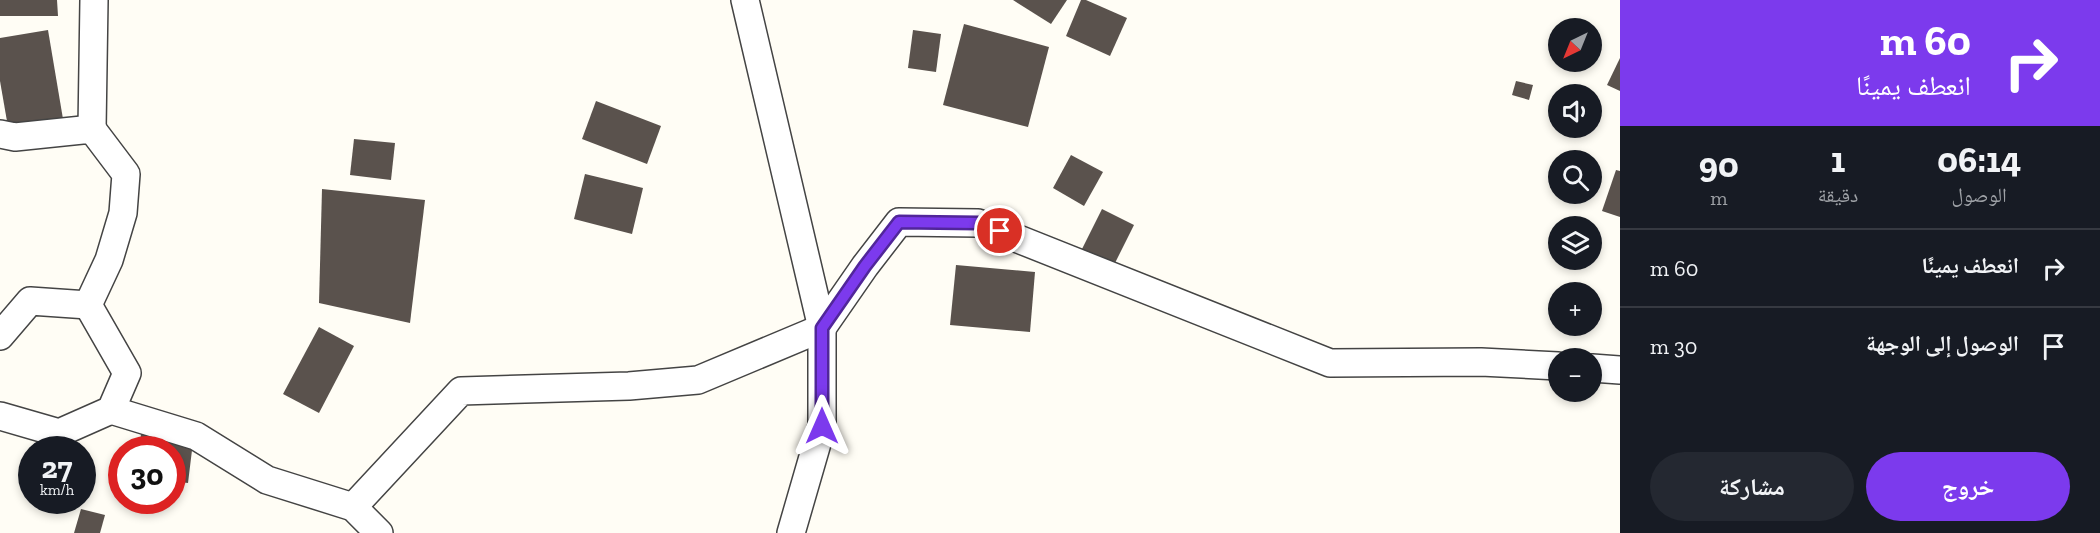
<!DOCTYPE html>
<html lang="ar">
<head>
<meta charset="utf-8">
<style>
  :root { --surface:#171b24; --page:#242831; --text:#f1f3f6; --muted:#9ea1a6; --line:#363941; --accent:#7c3aed }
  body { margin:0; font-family:"Zilla Slab","Noto Naskh Arabic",serif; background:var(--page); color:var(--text); direction:rtl; height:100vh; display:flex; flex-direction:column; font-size:22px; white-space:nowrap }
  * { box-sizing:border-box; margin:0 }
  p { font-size:20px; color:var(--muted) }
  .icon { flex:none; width:33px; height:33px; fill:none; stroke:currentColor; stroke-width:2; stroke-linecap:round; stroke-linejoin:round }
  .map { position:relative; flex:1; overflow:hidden; direction:ltr }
  .panel { display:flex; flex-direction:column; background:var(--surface); width:480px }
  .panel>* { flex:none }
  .banner { background:#7c3aed; color:#fff; overflow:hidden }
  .needle { width:39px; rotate:223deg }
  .tools { position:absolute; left:1548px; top:18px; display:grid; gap:12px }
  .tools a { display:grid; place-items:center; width:54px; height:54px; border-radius:50%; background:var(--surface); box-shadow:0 3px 9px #0003; font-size:30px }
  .speed { position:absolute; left:18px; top:436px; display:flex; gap:12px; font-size:30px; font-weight:700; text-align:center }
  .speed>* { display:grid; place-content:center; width:78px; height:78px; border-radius:50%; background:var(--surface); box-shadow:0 3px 9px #0003; line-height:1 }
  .speed small { font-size:15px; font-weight:400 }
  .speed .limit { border:9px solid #d22; background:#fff; color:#111 }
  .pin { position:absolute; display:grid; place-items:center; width:51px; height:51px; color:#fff; margin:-26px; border:3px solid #fff; border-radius:50%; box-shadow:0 2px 6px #0007 }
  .me { position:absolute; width:66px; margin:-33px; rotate:0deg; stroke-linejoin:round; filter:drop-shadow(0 0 4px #0008) }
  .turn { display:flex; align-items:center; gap:21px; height:126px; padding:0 30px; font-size:27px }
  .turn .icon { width:78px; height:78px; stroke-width:2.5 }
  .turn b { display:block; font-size:42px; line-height:51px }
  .eta { display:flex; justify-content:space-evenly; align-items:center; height:102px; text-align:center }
  .eta b { font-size:36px; font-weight:700; line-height:42px }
  .action { display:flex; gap:12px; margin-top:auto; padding:12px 30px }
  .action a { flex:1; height:69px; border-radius:36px; background:var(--accent); color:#fff; font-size:24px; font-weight:700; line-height:69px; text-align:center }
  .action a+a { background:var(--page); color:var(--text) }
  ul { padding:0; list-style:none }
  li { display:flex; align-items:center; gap:18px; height:78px; padding:0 30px; border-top:2px solid var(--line) }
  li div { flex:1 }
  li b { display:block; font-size:22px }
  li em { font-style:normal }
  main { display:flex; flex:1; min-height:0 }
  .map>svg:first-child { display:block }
  .building { fill:#5a524d }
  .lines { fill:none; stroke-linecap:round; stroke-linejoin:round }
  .minor-casing { stroke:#444; stroke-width:30 }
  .minor { stroke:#fff; stroke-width:27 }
  .route-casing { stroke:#51269a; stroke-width:15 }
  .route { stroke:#7c3aed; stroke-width:10 }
</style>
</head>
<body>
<main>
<section class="panel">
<div class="banner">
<div class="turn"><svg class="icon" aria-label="right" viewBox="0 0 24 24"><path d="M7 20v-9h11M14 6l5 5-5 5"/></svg><div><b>60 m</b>انعطف يمينًا</div></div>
</div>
<div class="eta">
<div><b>06:14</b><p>الوصول</p></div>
<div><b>1</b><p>دقيقة</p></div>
<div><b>90</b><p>m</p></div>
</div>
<ul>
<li><svg class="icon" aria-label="right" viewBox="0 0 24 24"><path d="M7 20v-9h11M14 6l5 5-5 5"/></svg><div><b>انعطف يمينًا</b></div><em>60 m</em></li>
<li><svg class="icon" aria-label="arrive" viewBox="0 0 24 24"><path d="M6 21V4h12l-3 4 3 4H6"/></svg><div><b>الوصول إلى الوجهة</b></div><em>30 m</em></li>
</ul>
<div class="action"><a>خروج</a><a>مشاركة</a></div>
</section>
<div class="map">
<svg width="1620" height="533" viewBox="0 0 1620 533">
  <rect width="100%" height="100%" fill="#fffdf5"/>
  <g class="building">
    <polygon points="0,0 57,0 58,16 0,16"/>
    <polygon points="1013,0 1067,0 1051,24"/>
    <polygon points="1081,0 1086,0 1127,18 1110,56 1066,36"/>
    <polygon points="964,24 1049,47 1028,127 943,105"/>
    <polygon points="48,30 63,119 8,127 0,81 0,38"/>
    <polygon points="913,30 941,34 936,72 908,68"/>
    <polygon points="1620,58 1620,91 1607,85"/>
    <polygon points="1516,81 1533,85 1529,100 1512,95"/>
    <polygon points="596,101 661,126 647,164 582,139"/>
    <polygon points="354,139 395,143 391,180 350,175"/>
    <polygon points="1071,155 1103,172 1084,206 1053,188"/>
    <polygon points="1616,170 1620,171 1620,217 1602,211"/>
    <polygon points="585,174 643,188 632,234 574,219"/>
    <polygon points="322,189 425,200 410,323 319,303"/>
    <polygon points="1102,209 1134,225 1109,275 1077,259"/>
    <polygon points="956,265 1035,272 1030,332 950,325"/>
    <polygon points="319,327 354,346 319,413 283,394"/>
    <polygon points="141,434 193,442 188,483 172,481 172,450 139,450"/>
    <polygon points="81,509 105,515 100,533 74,533"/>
  </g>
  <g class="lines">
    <defs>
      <g id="minor">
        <polyline points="745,0 822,328 822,426 791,533"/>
        <polyline points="92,129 94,0"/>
        <polyline points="0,134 15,137 92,129 126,174 123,213 109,260 88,305 30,301 0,336"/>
        <polyline points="1592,368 1620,370"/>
        <polyline points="111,410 196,436 267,480 353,507 379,533"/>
        <polyline points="0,416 59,433 111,410 127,373 88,305"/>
        <polyline points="353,507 461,391 629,386 698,380 822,328 865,266 899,222 978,223 1330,363 1481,362 1558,366"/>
      </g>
    </defs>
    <use href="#minor" class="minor-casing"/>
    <use href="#minor" class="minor"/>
  </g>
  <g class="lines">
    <defs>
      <polyline id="route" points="822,426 822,328 865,266 899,222 978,223 1000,231"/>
    </defs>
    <use href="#route" class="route-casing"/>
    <use href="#route" class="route"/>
  </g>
</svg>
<div class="tools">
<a><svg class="needle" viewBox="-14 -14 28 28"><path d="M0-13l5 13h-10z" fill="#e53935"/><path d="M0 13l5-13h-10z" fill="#9ea1a6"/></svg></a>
<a><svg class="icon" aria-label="sound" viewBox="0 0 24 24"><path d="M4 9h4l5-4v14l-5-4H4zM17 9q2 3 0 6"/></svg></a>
<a><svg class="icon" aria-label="search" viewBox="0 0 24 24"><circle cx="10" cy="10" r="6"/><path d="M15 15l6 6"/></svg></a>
<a><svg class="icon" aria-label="layers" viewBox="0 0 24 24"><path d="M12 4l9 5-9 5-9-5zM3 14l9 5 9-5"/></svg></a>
<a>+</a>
<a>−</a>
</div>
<div class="speed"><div>27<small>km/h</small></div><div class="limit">30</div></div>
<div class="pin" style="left:1000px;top:231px;background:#d93025"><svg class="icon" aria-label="arrive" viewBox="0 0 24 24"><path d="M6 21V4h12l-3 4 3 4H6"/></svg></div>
<svg class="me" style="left:822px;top:426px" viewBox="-20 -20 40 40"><path d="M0-17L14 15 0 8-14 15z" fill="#7c3aed" stroke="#fff" stroke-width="4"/></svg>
</div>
</main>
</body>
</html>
